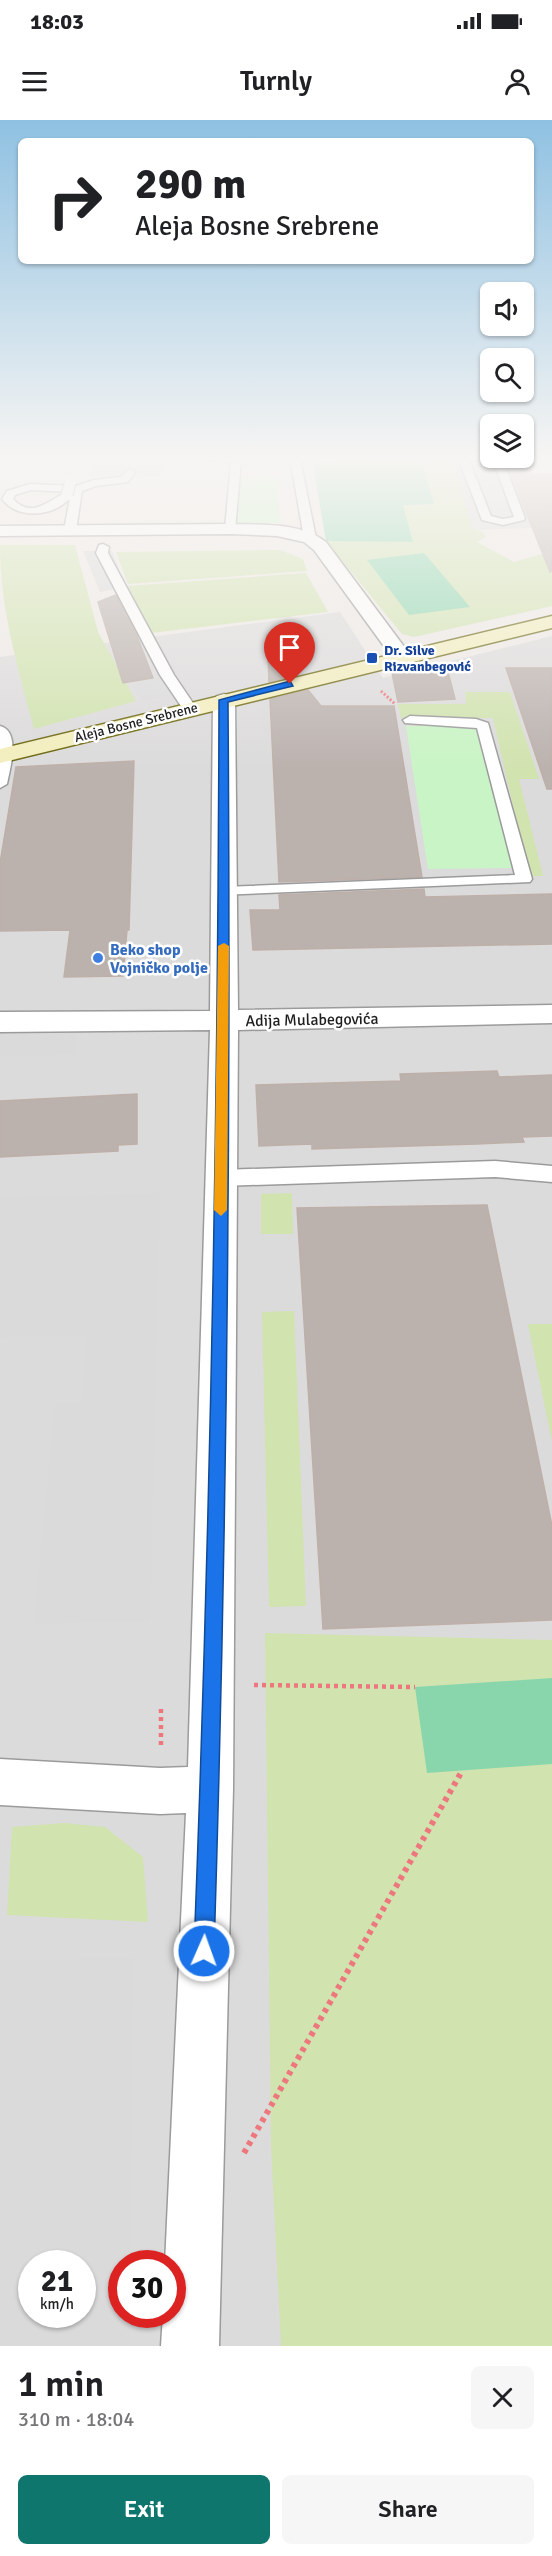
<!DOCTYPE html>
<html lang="en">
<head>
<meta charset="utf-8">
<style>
  :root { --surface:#fff; --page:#f6f6f6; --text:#202124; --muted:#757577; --accent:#0f766e }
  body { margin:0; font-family:Signika,sans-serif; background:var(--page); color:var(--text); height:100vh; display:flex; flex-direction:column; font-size:22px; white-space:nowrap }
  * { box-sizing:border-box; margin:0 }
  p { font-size:20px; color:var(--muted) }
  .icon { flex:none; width:33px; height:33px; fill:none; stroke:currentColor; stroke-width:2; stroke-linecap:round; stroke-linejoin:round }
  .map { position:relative; height:2226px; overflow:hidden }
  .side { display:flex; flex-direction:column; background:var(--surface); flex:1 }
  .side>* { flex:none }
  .guide { position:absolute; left:18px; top:18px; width:516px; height:126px; border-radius:9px; box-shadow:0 2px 4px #0004; background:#fff; color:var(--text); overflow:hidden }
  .buttons { position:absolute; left:480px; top:162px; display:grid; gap:12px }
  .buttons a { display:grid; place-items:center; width:54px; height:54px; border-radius:9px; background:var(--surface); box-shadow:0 2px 4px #0004; font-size:30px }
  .speed { position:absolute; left:18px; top:2130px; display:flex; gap:12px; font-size:30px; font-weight:700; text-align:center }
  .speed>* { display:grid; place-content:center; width:78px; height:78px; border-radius:50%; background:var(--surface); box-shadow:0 2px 4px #0004; line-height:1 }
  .speed small { font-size:15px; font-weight:400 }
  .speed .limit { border:9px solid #d22; background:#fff; color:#111 }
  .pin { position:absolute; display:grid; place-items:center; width:51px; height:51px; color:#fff; margin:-62px -26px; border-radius:50% 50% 50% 0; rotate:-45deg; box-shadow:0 0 6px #0007 }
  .pin .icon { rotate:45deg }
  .me { position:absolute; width:66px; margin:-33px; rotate:2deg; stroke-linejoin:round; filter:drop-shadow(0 0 4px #0008) }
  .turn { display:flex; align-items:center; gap:21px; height:126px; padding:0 18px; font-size:27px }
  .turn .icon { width:78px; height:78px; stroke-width:2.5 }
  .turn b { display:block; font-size:42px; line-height:51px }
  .round { display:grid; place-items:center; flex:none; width:63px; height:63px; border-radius:9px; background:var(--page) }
  .summary { display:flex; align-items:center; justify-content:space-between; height:102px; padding:0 18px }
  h1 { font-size:36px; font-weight:600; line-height:45px }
  .cta { display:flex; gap:12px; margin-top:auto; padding:12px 18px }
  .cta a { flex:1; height:69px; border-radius:9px; background:var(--accent); color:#fff; font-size:24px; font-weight:600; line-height:69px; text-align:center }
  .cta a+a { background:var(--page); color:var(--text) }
  .status { display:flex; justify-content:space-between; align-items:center; height:42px; padding:0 30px; background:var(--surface); direction:ltr }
  .status svg { height:16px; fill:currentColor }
  header { display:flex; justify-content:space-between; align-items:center; height:78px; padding:0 18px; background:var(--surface); font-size:27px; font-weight:600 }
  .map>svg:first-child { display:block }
  .residential { fill:#dcdbdb; fill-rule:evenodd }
  .grass { fill:#d1e3af }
  .park { fill:#c9f4c5 }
  .pitch { fill:#8ad6ac }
  .parking { fill:#dadada; fill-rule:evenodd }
  .building { fill:#bbb2ae; stroke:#beafa8; stroke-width:1.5 }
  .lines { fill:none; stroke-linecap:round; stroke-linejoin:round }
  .lane-casing { stroke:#9b9b9b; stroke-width:3 }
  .street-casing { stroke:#9b9b9b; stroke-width:3 }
  .secondary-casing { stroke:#6b660f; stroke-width:3 }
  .path-far2 { stroke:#ed777d; stroke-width:3; stroke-dasharray:2 2; stroke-linecap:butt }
  .path-far1 { stroke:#ed777d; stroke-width:4.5; stroke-dasharray:4 4; stroke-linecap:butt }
  .path { stroke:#ed777d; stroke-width:6; stroke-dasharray:4.5 4.5; stroke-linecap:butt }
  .lane { fill:#fff; fill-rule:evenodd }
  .street { fill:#fff; fill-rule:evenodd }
  .secondary { fill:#f3eebd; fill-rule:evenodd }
  .lane-bridge-casing { stroke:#9b9b9b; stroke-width:13; stroke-linecap:butt }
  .lane-bridge { stroke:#fff; stroke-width:11 }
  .route { fill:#1a73e8; stroke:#114b97; stroke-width:1.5 }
  .slow { fill:#f59e0b }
  .transit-dot { fill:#1a4fb4; stroke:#fff; stroke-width:2 }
  .shop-dot { fill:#3f7fe0; stroke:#fff; stroke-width:2 }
  .labels { text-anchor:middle; stroke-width:5; stroke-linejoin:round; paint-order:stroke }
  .far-transit-label { font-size:14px; font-weight:bold; fill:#164399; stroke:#fff; text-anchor:start }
  .far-street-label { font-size:14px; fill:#1e1e1e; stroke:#fff }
  .shop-label { font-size:16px; font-weight:bold; fill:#366cbe; stroke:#fff; text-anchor:start }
  .street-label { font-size:16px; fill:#1e1e1e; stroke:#fff }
</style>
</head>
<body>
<div class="status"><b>18:03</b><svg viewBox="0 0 49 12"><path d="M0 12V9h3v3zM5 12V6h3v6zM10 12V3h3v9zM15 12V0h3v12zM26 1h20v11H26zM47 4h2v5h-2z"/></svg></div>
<header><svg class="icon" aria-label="menu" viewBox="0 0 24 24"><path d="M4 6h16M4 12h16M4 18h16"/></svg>Turnly<svg class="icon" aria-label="person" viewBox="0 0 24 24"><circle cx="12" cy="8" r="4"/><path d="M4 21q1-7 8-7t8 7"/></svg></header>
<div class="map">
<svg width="552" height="2226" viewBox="0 0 552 2226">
  <rect width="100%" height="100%" fill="#eee9e5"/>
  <path class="residential" d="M340,492L383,558L552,516V2226H0V537ZM32,2144H82V2194H32ZM122,2144H172V2194H122Z"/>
  <g class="grass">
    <polygon points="451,339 473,409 483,412 486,417 477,422 514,442 552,431 552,486 414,517 402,514 326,421 412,421 403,385 434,384 422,340"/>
    <path d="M0,425H75L98,512L136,581L34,609C18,548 0,489 0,425Z"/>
    <polygon points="280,430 303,439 307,451 128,464 116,432"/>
    <polygon points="306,453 328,492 151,513 128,466"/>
    <polygon points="465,572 510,572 539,659 519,659 543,756 529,756 493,598 401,598 398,584 466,584"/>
    <polygon points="292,1073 293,1114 261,1114 261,1074"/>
    <polygon points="294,1191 306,1486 269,1487 262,1192"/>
    <polygon points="528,1204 552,1204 552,1322"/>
    <polygon points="265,1513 552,1520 552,2226 281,2226 271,2027"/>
    <polygon points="64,1703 105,1707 143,1737 148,1802 7,1795 12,1707"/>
  </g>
  <g class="park">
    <polygon points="277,357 280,403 234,404 238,358"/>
    <polygon points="406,606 475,606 513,748 428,749"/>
  </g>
  <g class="pitch">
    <polygon points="422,340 434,384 403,385 413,422 326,421 313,345 329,341"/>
    <polygon points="424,433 470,487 409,495 367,440"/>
    <polygon points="552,1558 552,1644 427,1653 415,1567"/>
  </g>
  <g class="parking">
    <polygon points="92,338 162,338 161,356 89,356"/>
    <polygon points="451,339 503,339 533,408 473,410"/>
    <polygon points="83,431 112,431 126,467 100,472"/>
    <polygon points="165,557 177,573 142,581 132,564"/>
    <polygon points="76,904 76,934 0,937 0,906"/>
    <polygon points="160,1073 150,1502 34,1503 55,1283 81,1282 87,1216 0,1217 0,1078"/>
    <path d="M133,1838L130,2143L122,2144V2194L130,2195V2226H0V1841ZM32,2144H82V2194H32Z"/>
  </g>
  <g class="building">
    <polygon points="511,354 552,354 552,451 550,452"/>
    <polygon points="116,475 137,516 153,558 123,563 98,482"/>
    <polygon points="267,516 297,555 269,562"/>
    <polygon points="447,548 455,579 398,582 392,553 415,553 414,549"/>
    <polygon points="506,548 552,548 552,669 547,669"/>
    <polygon points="308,570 321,586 394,586 422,757 279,762 270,579"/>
    <polygon points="134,641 129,810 127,810 123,856 64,857 70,810 0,811 0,743 16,647"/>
    <polygon points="424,769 425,777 552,774 552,824 253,830 250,790 280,790 279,775"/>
    <polygon points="497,951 499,957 552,955 552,1016 522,1017 524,1022 477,1024 312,1029 312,1024 259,1026 256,965 401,961 400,954"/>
    <polygon points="137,974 137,1024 118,1025 118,1031 0,1037 0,981"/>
    <polygon points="487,1085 552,1406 552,1500 323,1509 297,1088"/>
  </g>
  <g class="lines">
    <defs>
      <g id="lane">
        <polygon points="196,338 241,340 235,411 225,409 231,343"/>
        <polygon points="295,338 306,338 301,344 316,418 310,421 304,418 291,343"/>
        <polygon points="458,338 468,338 491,396 503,399 514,397 492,338 502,338 525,398 524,400 503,405 482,400"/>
        <path d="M130,349L135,352L128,362L96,366L82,371L76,410L70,413L64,410L70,378C53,397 18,400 2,379L7,371L30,364L76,366L94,360L121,357ZM31,370L71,372C55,372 35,403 13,379L15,375Z"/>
        <polygon points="103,424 109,427 108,433 174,555 197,589 195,592 185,592 160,555 96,433 99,425"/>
        <polygon points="410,596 476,599 488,603 532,759 530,762 218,775 216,772 224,767 515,755 477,608 405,603 403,600"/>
        <path d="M0,606C21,611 10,649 7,664L0,668Z"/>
        <polygon points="495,1041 552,1046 552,1062 495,1057 221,1066 214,1063 211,1058 214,1053 221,1050"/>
      </g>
      <g id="street">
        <path d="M231,404C262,405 301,402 326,422L408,532L411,536L408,540H394L314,430L304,422L277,416L231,414L0,416V406Z"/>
        <polygon points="224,574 231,576 235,580 238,890 552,885 552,903 238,910 233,1669 219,2226 161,2226 163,2194 172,2194 172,2144 165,2144 186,1693 160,1694 0,1685 0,1639 160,1648 188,1647 210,910 0,912 0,892 210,891 213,580 217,576"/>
      </g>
      <polygon id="secondary" points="552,496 552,508 0,643 0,629"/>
    </defs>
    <use href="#lane" class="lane-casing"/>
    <use href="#street" class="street-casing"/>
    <use href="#secondary" class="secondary-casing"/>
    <polyline class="path-far2" points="381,571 395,584"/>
    <g class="path-far1">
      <polyline points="254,1565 415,1567"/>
      <polyline points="161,1589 161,1628"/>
    </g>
    <polyline class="path" points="244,2033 462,1651"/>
    <use href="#lane" class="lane"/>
    <use href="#street" class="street"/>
    <use href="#secondary" class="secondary"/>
    <defs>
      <polyline id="lane-bridge" points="67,375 70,363"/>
    </defs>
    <use href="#lane-bridge" class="lane-bridge-casing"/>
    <use href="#lane-bridge" class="lane-bridge"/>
  </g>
  <linearGradient id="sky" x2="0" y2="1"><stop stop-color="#8fc1e2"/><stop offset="0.52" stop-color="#f7f5f3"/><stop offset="1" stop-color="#f7f5f3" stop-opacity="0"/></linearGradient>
  <rect width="552" height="650" fill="url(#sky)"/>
  <path class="route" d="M290,561L293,566L228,582C231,998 227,1415 214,1831L211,1838L204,1841L197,1838L194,1831C210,1415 218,997 219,580Z"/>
  <polygon class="slow" points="224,823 229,826 227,1090 221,1096 214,1090 218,826"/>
  <rect class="transit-dot" x="366" y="532" width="12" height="12" rx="3"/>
  <circle class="shop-dot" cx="98" cy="838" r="6"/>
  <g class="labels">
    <g class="far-transit-label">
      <text x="384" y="535">Dr. Silve<tspan x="384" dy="16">Rizvanbegović</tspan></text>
    </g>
    <g class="far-street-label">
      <text transform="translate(136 602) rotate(-14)" y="5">Aleja Bosne Srebrene</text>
    </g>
    <g class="shop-label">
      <text x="110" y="835">Beko shop<tspan x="110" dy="18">Vojničko polje</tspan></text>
    </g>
    <g class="street-label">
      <text transform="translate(312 899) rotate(-1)" y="6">Adija Mulabegovića</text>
    </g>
  </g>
</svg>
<div class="buttons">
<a><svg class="icon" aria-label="sound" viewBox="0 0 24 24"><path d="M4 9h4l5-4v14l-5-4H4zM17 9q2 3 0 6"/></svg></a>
<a><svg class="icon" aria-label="search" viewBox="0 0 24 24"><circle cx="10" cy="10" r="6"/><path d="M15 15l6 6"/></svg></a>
<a><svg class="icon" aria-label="layers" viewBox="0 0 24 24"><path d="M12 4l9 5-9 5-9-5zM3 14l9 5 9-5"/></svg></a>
</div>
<div class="speed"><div>21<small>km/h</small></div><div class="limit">30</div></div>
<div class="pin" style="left:290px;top:564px;background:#d93025"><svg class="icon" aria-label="arrive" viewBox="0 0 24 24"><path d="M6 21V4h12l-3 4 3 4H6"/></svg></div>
<svg class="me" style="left:204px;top:1831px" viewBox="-20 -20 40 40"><circle r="17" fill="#1a73e8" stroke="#fff" stroke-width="3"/><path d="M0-11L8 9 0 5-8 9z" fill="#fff"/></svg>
<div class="guide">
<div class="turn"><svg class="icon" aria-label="right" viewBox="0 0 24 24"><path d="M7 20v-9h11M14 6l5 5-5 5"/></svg><div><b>290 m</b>Aleja Bosne Srebrene</div></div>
</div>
</div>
<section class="side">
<div class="summary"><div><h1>1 min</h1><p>310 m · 18:04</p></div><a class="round"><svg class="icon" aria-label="close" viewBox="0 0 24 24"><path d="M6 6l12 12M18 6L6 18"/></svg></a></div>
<div class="cta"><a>Exit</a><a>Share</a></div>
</section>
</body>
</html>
